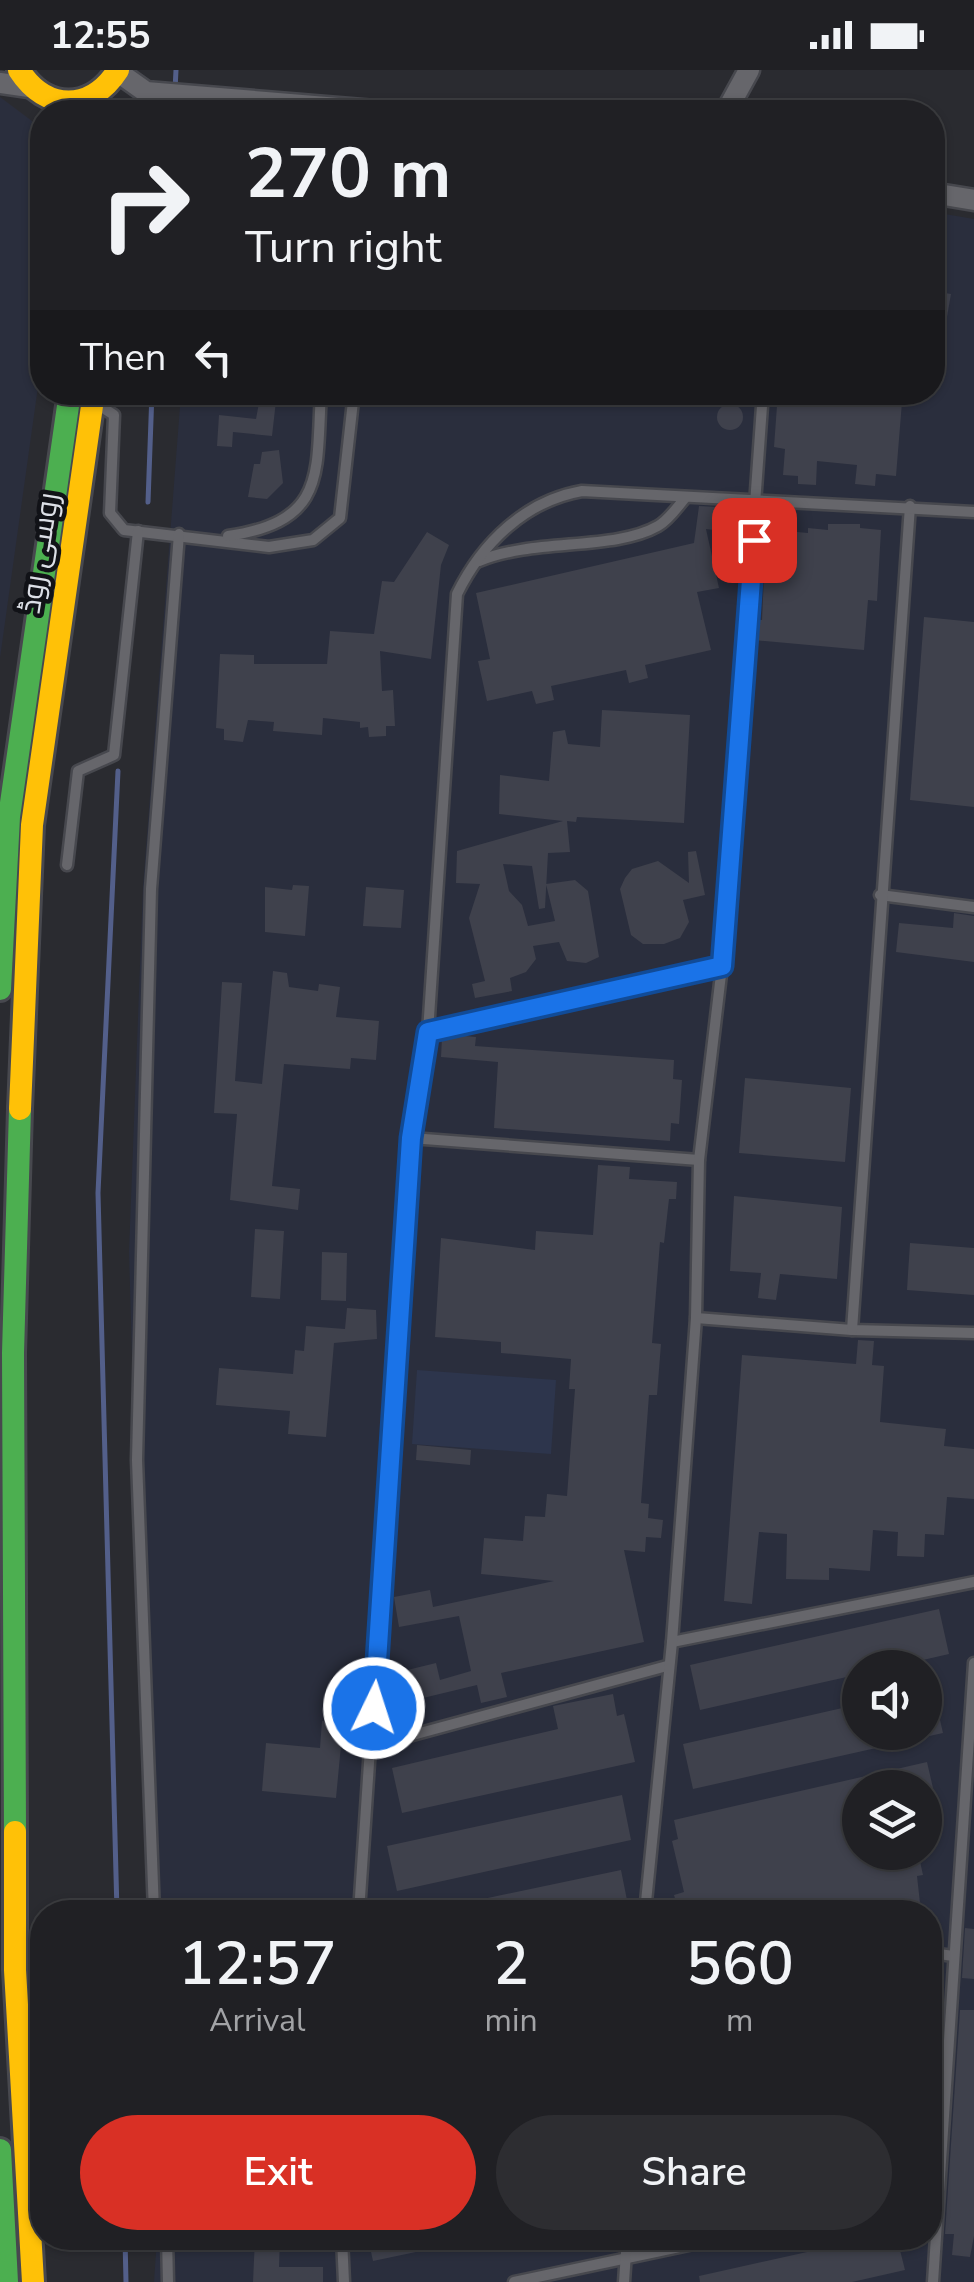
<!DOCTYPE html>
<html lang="en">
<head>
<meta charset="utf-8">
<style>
  :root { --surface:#202024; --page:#2d2d31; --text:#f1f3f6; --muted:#a2a3a6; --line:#3d3e41; --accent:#d93025 }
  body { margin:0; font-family:"Nunito Sans",Cairo,sans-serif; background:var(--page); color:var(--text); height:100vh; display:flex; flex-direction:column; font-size:38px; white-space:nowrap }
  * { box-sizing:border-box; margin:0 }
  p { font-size:32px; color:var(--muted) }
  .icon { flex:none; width:55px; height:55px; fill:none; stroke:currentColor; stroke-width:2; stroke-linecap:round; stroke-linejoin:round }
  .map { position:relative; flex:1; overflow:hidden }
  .sheet { position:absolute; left:30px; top:1830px; width:912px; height:350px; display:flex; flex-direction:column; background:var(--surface); border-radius:40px; box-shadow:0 2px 8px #0004,0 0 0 2px var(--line) }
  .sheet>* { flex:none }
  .hud { position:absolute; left:30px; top:30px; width:915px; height:305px; border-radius:40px; box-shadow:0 2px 8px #0004,0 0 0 2px var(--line); background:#202024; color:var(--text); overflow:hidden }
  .controls { position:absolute; left:842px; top:1580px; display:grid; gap:20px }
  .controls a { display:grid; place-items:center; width:100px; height:100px; border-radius:50%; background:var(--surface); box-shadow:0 2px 8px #0004,0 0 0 2px var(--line); font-size:50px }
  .pin { position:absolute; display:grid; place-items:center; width:85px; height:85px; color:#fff; margin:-42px; border-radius:20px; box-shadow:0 5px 15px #0006 }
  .me { position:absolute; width:110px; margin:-55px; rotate:4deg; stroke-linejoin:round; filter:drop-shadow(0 0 8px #0008) }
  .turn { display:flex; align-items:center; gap:35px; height:210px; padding:0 50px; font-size:45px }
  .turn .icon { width:130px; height:130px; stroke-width:2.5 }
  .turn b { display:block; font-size:70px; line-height:85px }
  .then { display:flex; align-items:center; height:95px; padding:0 50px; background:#0003; gap:20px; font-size:38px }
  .eta { display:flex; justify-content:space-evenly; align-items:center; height:170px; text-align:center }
  .eta b { font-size:60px; font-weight:600; line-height:70px }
  .button { display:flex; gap:20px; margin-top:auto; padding:20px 50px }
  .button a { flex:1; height:115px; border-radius:60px; background:var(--accent); color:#fff; font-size:40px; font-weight:600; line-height:115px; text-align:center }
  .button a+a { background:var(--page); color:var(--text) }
  .status { display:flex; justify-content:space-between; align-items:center; height:70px; padding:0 50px; background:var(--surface); direction:ltr }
  .status svg { height:28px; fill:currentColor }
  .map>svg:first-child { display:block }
  .built { fill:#2a2e3d; fill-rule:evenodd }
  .green { fill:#2d354c }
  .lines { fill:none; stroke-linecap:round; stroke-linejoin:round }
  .stream { stroke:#535f8a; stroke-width:5 }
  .building { fill:#3f414c }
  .lane-casing { stroke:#47484e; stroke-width:15 }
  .street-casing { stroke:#47484e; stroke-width:25 }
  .fast-casing { stroke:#47484e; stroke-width:28 }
  .slow-casing { stroke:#47484e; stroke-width:28 }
  .lane { stroke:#66666b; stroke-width:10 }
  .street { stroke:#66666b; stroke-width:20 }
  .fast { stroke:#4caf50; stroke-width:22 }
  .slow { stroke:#ffc107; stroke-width:22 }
  .route-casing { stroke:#114b97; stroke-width:25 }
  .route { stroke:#1a73e8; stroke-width:18 }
  .labels { text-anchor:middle; stroke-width:9; stroke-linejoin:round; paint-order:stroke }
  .street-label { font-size:30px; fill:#dcdfe6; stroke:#111217 }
</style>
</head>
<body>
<div class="status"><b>12:55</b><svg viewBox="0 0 49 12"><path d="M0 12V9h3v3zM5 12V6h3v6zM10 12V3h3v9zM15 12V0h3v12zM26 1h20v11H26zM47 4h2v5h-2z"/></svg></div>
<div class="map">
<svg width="974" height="2212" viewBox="0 0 974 2212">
  <rect width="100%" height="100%" fill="#2a2b30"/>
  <g class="built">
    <polygon points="0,27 32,51 42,67 42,288 0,588"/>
    <path d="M933,142L974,149V2212H154L157,2168H930V1842H148L129,1182L143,817L181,323L932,322ZM860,1598H925V1662H860ZM860,1718H925V1782H860Z"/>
  </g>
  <polygon class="green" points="417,1300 556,1310 551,1384 412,1374"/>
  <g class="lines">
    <g class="stream">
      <polyline points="175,20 176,0"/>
      <polyline points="148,432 152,322"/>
      <polyline points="117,1842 98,1123 118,701"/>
      <polyline points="125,2168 126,2212"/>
    </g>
  </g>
  <g class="building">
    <polygon points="932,221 951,224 945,258 932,256"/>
    <polygon points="261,322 277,322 272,366 233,362 232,377 217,376 219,345 256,349"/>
    <polygon points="778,322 882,322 882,331 902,332 896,406 876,404 875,416 855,414 857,395 817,391 816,415 798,414 798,406 783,405 785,379 774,377"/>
    <circle cx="730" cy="347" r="13"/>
    <polygon points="279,380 283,413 267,429 248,427 254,394 260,394 262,382"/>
    <polygon points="699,436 717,437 714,460 706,459 719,518 697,522 711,580 645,595 648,608 629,613 626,600 551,616 554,630 536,634 532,621 487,631 478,591 490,589 476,523 694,473"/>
    <polygon points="828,454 860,454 860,458 881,460 877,531 868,530 864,580 754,570 756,549 762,550 765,483 773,483 775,460 808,463 808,458 828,460"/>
    <polygon points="427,462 449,475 441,495 431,589 380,581 382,621 393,620 395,656 386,656 386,666 369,667 368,657 360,658 360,652 323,648 322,665 273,661 274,652 248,650 243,672 224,670 224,659 216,658 220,584 254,585 254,594 327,594 330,561 374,564 382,511 394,512"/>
    <polygon points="924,547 974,552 974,737 910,730"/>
    <polygon points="602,640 690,645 684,753 577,747 576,752 567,751 570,782 548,783 545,838 539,839 532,796 503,794 509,821 522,835 528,856 555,851 546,814 575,810 588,821 599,887 586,893 567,891 559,872 533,876 536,889 526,902 510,908 512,921 475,928 472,914 485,911 469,848 480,814 456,813 457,781 563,751 499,744 500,705 549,711 553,662 565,660 568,674 600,677"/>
    <polygon points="696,781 705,825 683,830 689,852 680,868 664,874 643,874 631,865 620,819 625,808 632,799 658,791 689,813 688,782"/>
    <polygon points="293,815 309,816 305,866 265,862 265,817 292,820"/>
    <polygon points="366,817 404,820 401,858 363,856"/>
    <polygon points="954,843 974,846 974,892 896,882 899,853 953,858"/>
    <polygon points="273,901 287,903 289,917 318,921 319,914 340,917 336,947 379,951 376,990 351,988 350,999 284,994 272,1116 300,1119 298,1140 230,1130 237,1044 214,1043 222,912 242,913 235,1011 262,1014"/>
    <polygon points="454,965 476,967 475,976 674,990 673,1009 682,1010 679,1054 671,1053 670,1071 494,1058 498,992 441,987 442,968"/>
    <polygon points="745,1008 851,1018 845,1092 739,1083"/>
    <polygon points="598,1095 630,1097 629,1109 677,1112 676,1129 669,1129 664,1173 660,1172 652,1273 661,1274 657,1325 649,1325 641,1433 649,1434 648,1448 663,1450 661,1468 646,1467 645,1482 624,1480 644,1572 501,1603 507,1627 481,1633 477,1615 394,1635 387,1605 436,1593 440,1610 471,1601 459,1546 399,1557 394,1527 430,1520 433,1537 554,1511 481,1504 484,1468 523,1471 525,1446 545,1447 547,1424 567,1426 575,1319 569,1319 571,1289 501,1283 501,1272 435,1267 441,1168 535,1180 536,1161 593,1165"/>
    <polygon points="734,1126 842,1137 837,1209 780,1204 776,1230 758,1228 761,1203 730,1201"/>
    <polygon points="255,1159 284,1161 280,1229 251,1227"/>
    <polygon points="910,1173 974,1178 974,1225 907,1220"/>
    <polygon points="322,1182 347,1183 346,1231 321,1230"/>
    <polygon points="347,1238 376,1240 377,1269 334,1273 326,1367 288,1364 290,1341 216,1335 219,1298 293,1304 295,1280 304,1281 306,1256 345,1259"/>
    <polygon points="858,1270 874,1271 872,1295 884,1296 880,1352 946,1359 944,1376 974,1379 974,1429 947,1427 944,1465 925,1464 924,1487 897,1486 898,1462 873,1460 870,1501 829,1498 829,1510 786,1509 787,1464 759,1462 752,1534 724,1531 742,1285 856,1294"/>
    <polygon points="417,1375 471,1380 470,1395 416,1390"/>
    <polygon points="939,1539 949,1584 888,1598 860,1598 860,1604 700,1640 690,1595"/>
    <polygon points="931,1610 943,1663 925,1667 925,1611"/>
    <polygon points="613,1624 617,1646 624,1644 635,1692 402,1743 392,1698 558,1659 553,1636"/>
    <polygon points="860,1634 860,1662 920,1662 921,1668 693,1719 683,1674"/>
    <polygon points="335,1646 357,1647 356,1666 342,1665 336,1728 262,1721 266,1673 320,1678 322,1651 335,1652"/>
    <polygon points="927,1692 933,1718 860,1718 860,1782 918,1782 923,1805 917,1806 921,1842 679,1842 674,1825 684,1822 672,1771 678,1769 674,1750"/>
    <polygon points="622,1725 631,1770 397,1821 387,1776"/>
    <polygon points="621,1800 627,1830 620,1832 622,1842 450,1842 450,1836"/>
    <polygon points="965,1858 974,1859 974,1909 962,1908"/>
    <polygon points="960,1940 974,1940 974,2166 970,2187 952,2185 954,2164 945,2164"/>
    <polygon points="255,2168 280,2168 279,2197 323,2197 323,2212 253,2212"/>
    <polygon points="368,2168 454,2168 454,2174 373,2191"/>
    <polygon points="870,2168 897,2168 905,2200 852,2212 700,2212 699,2206"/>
  </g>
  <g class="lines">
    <defs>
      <g id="lane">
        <polyline points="94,332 114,345 110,443 124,460 269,477 313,470 340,448 354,322"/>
        <path d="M228,466C327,451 316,404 321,322"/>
        <path d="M479,491C535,468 614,481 658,456C669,450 678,436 686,427"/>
        <polyline points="67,795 78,701 114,685 138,461"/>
        <polyline points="880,825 974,837"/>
        <polyline points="428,962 722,896"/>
        <polyline points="411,1068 699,1090"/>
        <polyline points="696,1248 852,1260 974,1263"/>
        <polyline points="852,1260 910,436"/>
        <polyline points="672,1572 974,1512"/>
        <polyline points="372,1676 667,1596"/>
        <polyline points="154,1842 137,1390 151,819 179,464"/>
        <path d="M359,1842L411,1068L428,962L457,524C482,473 525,431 582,421L974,442"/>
        <polyline points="645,1842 672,1572 696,1248 699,1090 722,896 763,322"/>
        <polyline points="930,1883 954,1886"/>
        <polyline points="167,2168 168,2212"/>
        <polyline points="342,2168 344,2212"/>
        <polyline points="514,2212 722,2168"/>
        <polyline points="624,2212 627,2168"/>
        <polyline points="933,2212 974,1593"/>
      </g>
      <g id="street">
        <polyline points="118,2 146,22 387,42"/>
        <polyline points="0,13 29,17"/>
        <polyline points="726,42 749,0"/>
        <polyline points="932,123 974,130"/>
      </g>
      <g id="fast">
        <polyline points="0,919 9,747 70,322"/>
        <polyline points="15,1762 13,1283 20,1039"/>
        <polyline points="0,2080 7,2212"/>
      </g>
      <g id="slow">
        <path d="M19,0C46,42 91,42 118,0"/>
        <polyline points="20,1039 32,755 94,322"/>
        <polyline points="15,1762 15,1900 33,2212"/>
      </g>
    </defs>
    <use href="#lane" class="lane-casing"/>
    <use href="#street" class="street-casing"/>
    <use href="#fast" class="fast-casing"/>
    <use href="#slow" class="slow-casing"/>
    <use href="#lane" class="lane"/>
    <use href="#street" class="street"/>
    <use href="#fast" class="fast"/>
    <use href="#slow" class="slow"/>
  </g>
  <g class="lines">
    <defs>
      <polyline id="route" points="374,1638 411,1068 428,962 722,896 754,470"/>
    </defs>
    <use href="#route" class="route-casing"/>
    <use href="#route" class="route"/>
  </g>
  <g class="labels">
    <g class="street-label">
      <text transform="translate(39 483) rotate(-81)" y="10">روسی روڈ</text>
    </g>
  </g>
</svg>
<div class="controls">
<a><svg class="icon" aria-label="sound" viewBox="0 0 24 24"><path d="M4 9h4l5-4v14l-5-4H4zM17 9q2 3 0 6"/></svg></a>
<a><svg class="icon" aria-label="layers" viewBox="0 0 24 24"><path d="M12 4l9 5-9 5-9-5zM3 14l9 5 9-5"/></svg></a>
</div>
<div class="pin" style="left:754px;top:470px;background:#d93025"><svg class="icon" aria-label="arrive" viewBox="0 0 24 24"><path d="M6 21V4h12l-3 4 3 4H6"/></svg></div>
<svg class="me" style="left:374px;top:1638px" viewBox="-20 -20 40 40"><circle r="17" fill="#1a73e8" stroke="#fff" stroke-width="3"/><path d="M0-11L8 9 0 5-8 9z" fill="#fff"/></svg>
<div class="hud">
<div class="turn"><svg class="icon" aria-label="right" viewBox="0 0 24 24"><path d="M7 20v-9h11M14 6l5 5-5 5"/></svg><div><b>270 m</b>Turn right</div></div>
<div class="then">Then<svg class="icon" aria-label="left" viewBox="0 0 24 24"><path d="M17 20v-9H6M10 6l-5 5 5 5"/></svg></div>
</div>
<section class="sheet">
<div class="eta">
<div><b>12:57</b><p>Arrival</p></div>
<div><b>2</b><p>min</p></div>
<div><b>560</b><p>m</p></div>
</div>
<div class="button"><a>Exit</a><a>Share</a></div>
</section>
</div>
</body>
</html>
